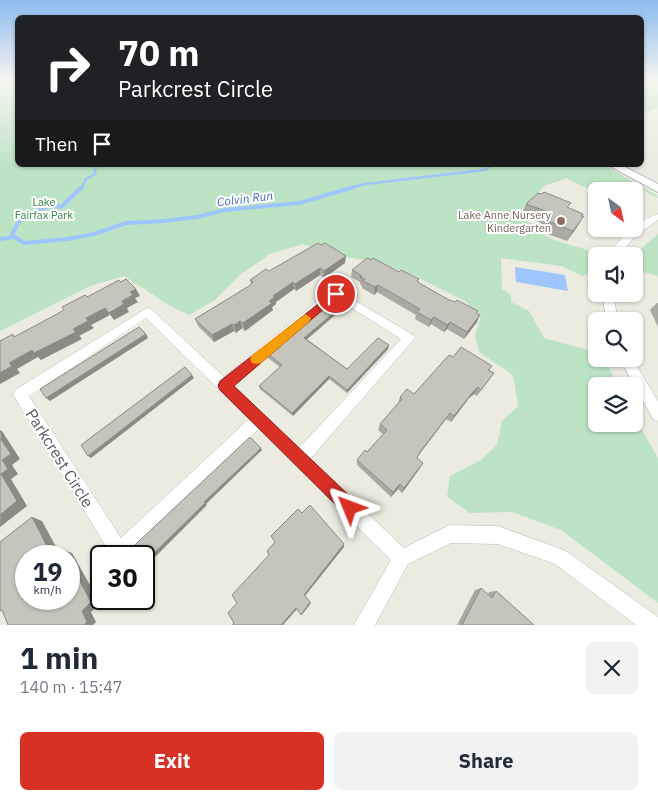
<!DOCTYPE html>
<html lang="en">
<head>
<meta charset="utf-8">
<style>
  :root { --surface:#fff; --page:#f2f2f3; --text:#1f2937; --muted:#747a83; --accent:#d93025 }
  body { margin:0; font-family:"IBM Plex Sans",sans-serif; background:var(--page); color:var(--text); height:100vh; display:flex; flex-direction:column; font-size:19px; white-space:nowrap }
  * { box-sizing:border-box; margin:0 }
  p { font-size:16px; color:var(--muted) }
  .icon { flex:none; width:28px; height:28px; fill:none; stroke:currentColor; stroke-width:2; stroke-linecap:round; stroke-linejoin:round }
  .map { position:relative; height:625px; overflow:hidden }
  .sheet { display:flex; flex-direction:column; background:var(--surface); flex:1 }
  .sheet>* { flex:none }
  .top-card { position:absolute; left:15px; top:15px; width:629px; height:152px; border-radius:8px; box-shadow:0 1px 4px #0004; background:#202124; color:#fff; overflow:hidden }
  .needle { width:32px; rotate:147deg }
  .tools { position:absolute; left:588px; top:182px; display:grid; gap:10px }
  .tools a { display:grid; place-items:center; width:55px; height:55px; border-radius:8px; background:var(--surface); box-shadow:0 1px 4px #0004; font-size:25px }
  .speed { position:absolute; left:15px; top:545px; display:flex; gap:10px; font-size:25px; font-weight:700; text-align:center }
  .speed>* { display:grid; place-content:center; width:65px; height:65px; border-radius:50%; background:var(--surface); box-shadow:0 1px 4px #0004; line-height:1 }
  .speed small { font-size:12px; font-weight:400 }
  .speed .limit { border:2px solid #111; border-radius:8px; background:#fff; color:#111 }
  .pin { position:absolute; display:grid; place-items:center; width:42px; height:42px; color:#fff; margin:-21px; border:2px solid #fff; border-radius:50%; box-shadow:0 1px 5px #0007 }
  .me { position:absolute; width:55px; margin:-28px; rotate:314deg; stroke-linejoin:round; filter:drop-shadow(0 0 4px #0008) }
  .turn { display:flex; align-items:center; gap:18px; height:105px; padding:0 20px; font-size:22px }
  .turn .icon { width:65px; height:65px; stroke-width:2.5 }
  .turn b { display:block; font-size:35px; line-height:42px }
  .then { display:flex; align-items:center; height:48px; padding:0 20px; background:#0003; gap:10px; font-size:19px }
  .round { display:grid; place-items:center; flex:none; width:52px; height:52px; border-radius:8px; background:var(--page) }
  .head { display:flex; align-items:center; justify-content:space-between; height:85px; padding:0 20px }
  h1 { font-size:30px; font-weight:700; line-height:38px }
  .button { display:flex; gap:10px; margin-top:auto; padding:10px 20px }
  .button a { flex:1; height:58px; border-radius:8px; background:var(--accent); color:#fff; font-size:20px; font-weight:700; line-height:58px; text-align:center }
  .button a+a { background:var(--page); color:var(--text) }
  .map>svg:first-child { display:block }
  .green { fill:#bce3c3 }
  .water { fill:#9fc5fd }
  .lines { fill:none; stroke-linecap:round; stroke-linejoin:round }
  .stream-far1 { stroke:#9fc5fd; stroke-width:2.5 }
  .stream { stroke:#9fc5fd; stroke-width:4 }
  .minor-casing { stroke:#b8b9bf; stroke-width:1 }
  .secondary-casing { stroke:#b9bbc2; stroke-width:2 }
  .minor { fill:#fff; fill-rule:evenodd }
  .secondary { fill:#fff; fill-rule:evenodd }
  .wall { fill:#aaa9a3 }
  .shaded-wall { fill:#8b8a84 }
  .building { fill:#c6c5bd; stroke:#8b8a84 }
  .route { fill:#d93025; stroke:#8d1f18 }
  .slow { fill:#f59e0b }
  .education-dot { fill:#8d6e63; stroke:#fff; stroke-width:2 }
  .labels { text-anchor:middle; stroke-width:4; stroke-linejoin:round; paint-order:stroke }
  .far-park-label { font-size:11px; fill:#368346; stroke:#fff }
  .far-education-label { font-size:11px; fill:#785e54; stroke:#fff; text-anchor:end }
  .far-water-label { font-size:12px; font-style:italic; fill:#436bbf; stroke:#fff }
  .near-street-label { font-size:16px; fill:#595b61; stroke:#fff }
</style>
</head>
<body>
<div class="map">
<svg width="658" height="625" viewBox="0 0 658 625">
  <rect width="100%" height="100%" fill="#ecebe0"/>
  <g class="green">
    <path d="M0,80H17L18,165H604L656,195L658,198L634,186L615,183L608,191C593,192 581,186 567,178L544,186L515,216L538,226L536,232L560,242L588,250L592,260L588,274L582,276L561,266L501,258L502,289L511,294V302L529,311L544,338L596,352V359H605L618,386H596V424H634V416L658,458V603L561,530L512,512L470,513L447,497L450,476L481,460L497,445L502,421L518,406L513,375L479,352L475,335L481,317L465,301L413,275L372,261L338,256L303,244L270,254L241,274L215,300L189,315L172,307L124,276L90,286L0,331Z"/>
    <polygon points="641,80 658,80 658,107 641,116"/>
    <path d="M658,234V276L640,271L634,265C634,252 649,242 658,234Z"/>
  </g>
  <polygon class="water" points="515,267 565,275 568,291 516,282"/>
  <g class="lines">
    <g class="stream-far1">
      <polyline points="82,188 86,179 95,174 95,169 98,165"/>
      <polyline points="350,188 365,184 485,170 492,165"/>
    </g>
    <g class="stream">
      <polyline points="11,237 19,221 46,207 52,205 61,207 82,187"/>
      <polyline points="0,239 15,237 24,243 68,239 94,234 126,223 164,221 197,217 225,210 299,203 354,187"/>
    </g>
    <defs>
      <g id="minor">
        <path d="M658,214V220L636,235L619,256H609C619,237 637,221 658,214Z"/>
        <path d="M335,289L413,335L415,338L310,459L404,548L450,525L498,526L566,551L658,617V625H636L555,564L498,544L451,543L408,564L375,625H354L391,560L259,429L127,556H112L15,398L13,394L15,390L147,308L151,309L224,377L331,290ZM336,298L401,339L299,448L232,386ZM146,318L249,419L121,538L29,396Z"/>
        <polygon points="603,294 613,294 618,321 606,321"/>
        <polygon points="620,359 632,359 658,401 658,421 653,419"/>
      </g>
      <polygon id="secondary" points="608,165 621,165 658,184 658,192"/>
    </defs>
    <use href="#minor" class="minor-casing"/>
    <use href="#secondary" class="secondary-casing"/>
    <use href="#minor" class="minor"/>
    <use href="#secondary" class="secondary"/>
  </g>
  <g class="wall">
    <polygon points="526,204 568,208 577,227 567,241 542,232 545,226 541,224 542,223 521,215"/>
    <polygon points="345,263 324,278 320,275 296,291 294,289 276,302 276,304 272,307 273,310 245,331 242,328 236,333 234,331 214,342 198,326 195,319 249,286 251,285 250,280 269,271"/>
    <polygon points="352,270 418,282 449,300 477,314 477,322 464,339 447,329 444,332 431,324 429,327 415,319 416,315 377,292 374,295 362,288 362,286 360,284 360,282 351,277"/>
    <polygon points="657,303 658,303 658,327 650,310"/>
    <polygon points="343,308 307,339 347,369 389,345 388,349 347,393 329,379 293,416 260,389 259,386 280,367 268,358 268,354"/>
    <polygon points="453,357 492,366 489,370 494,373 477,396 474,394 469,398 451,422 446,419 418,456 417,458 420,468 402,493 398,489 391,497 357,465 357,460 367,452 383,434 378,430 380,424 398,403 400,397 414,394"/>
    <polygon points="481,588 488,595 489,592 496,591 534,625 457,625 475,590"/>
  </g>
  <g class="shaded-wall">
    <polygon points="584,216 577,227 567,241 573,231"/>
    <polygon points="346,256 345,263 324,278 324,271"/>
    <polygon points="320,268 320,275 296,291 295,284"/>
    <polygon points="293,282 294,289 276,302 276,304 272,307 273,310 245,331 243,323 273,296"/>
    <polygon points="378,285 377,292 374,295 375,287"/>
    <polygon points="136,289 140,296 135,298 138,302 127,308 129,312 114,320 109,313 130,292"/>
    <polygon points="344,304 343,308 305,341 304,338"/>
    <polygon points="105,308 110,315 91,325 94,328 79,336 73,329 86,318"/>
    <polygon points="480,315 477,322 464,339 467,332"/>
    <polygon points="434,317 431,324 429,327 431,320"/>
    <polygon points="240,321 242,328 236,333 234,325"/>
    <polygon points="450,322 447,329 444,332 447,325"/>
    <polygon points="232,324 234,331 214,342 212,335"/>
    <polygon points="76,332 82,339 41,360 38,357 17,369 20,373 0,384 0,373 9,363 32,350"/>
    <polygon points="146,334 148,338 50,401 46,398"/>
    <polygon points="389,345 388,349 347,393 347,390"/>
    <polygon points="192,375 194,378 91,458 88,456"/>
    <polygon points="329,376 329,379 293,416 292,413"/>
    <polygon points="478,387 474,394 469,398 451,422 454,416 473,392"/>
    <polygon points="450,413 446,419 417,457 420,452"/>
    <polygon points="0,430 2,431 20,459 12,465 18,474 11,479 27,506 0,527 1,474 2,460"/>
    <polygon points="261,448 262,450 206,504 204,502"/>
    <polygon points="423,463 420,468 402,493 404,488"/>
    <polygon points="400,484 398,489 391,497 393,492"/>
    <polygon points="205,503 207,505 144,568 144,563"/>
    <polygon points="32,517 42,521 61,556 52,556"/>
    <polygon points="344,544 344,547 305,596 304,595"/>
    <polygon points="63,550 72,553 100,603 91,612 96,622 93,625 84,625 82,611 69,561 69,556 66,556"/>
    <polygon points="310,602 311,603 302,615 301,615"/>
    <polygon points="296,608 297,609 283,625 281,625"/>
  </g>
  <g class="building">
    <polygon points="544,192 571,203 567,207 583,214 581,216 584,216 573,231 548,221 552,216 546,214 548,212 526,204 538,193 542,194"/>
    <polygon points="318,243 321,245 325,243 346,256 324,271 320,268 295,284 293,282 273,296 275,297 269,301 272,303 243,323 240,321 234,325 232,324 212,335 195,319 249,286 253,282 250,280 266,269 269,271"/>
    <polygon points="367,258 371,260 373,258 399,272 401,270 419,279 417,281 421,284 449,300 455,302 457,300 478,311 476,313 480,315 467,332 450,322 447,325 434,317 431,320 417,312 420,309 378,285 375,287 363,281 365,279 360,277 362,276 352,270"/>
    <polygon points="126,279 136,289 130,292 133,295 122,301 124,304 109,313 105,308 86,318 88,321 73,329 76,332 34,353 32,350 9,363 12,366 0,373 0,341 13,334 14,337 57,314 64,310 62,307 85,295 87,297 119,280 121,282"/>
    <polygon points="337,297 344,304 304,338 347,369 378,338 389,345 347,390 329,376 292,413 259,386 282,365 268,354"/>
    <polygon points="139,327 146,334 46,398 40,389"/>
    <polygon points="461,347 492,366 488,370 494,373 481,390 478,387 473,392 454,416 450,413 420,452 417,458 423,463 404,488 400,484 393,492 357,460 365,450 367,452 387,430 380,424 402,399 400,397 407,389 414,394 449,355 453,357"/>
    <polygon points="185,367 192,375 88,456 81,445"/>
    <polygon points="250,437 261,448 204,502 205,503 144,563 144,556 123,556"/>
    <polygon points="0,438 11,454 2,460 8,469 1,474 17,501 0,515"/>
    <polygon points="310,505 344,544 304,595 310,602 301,615 296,608 281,625 232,625 234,623 228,613 237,603 232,595 269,555 267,551 275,542 271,536 298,509 302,513"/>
    <polygon points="32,517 52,556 26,556 26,599 69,599 69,561 91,602 82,611 87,622 84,625 8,625 2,610 0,611 0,542"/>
    <polygon points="63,550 66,556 56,556"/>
    <polygon points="481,588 492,598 496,591 534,625 462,625"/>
  </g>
  <linearGradient id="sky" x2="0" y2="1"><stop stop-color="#8bbbf0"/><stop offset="0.48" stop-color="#f6f6f1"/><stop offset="1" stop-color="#f6f6f1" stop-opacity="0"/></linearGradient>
  <rect width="658" height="168" fill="url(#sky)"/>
  <polygon class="route" points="336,290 341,294 339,296 234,386 356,502 359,508 356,514 350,517 345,514 220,390 218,386 220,381"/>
  <polygon class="slow" points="305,314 311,318 310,321 261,363 256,364 252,363 250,359 252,355"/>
  <circle class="education-dot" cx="561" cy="221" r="5"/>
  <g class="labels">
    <g class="far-park-label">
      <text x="44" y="206">Lake<tspan x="44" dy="13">Fairfax Park</tspan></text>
    </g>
    <g class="far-education-label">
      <text x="551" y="219">Lake Anne Nursery<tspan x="551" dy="13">Kindergarten</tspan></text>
    </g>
    <g class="far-water-label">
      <text transform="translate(245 199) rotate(-7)" y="4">Colvin Run</text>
    </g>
    <g class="near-street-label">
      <text transform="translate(60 458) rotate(58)" y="6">Parkcrest Circle</text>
    </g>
  </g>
</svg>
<div class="tools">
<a><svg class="needle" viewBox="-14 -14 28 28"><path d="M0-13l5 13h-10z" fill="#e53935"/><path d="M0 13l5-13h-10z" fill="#747a83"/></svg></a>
<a><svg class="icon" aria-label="sound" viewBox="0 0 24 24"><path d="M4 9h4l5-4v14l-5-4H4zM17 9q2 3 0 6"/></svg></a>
<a><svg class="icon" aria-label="search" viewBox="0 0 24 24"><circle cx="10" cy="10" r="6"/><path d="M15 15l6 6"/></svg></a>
<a><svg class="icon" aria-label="layers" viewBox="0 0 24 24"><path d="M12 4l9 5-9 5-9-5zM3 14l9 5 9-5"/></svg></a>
</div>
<div class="speed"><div>19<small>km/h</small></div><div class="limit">30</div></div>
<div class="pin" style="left:336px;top:294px;background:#d93025"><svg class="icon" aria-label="arrive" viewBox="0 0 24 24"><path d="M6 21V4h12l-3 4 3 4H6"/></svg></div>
<svg class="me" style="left:350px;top:508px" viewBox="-20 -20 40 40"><path d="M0-17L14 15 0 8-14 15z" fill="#d93025" stroke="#fff" stroke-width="4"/></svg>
<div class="top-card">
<div class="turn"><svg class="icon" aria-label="right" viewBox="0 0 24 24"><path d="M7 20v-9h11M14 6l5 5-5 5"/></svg><div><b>70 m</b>Parkcrest Circle</div></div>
<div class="then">Then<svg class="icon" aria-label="arrive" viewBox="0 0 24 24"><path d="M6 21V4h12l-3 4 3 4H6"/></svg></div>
</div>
</div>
<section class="sheet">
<div class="head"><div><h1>1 min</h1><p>140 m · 15:47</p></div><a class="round"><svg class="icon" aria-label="close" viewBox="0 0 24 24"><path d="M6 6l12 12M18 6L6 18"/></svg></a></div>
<div class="button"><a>Exit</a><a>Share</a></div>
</section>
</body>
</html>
